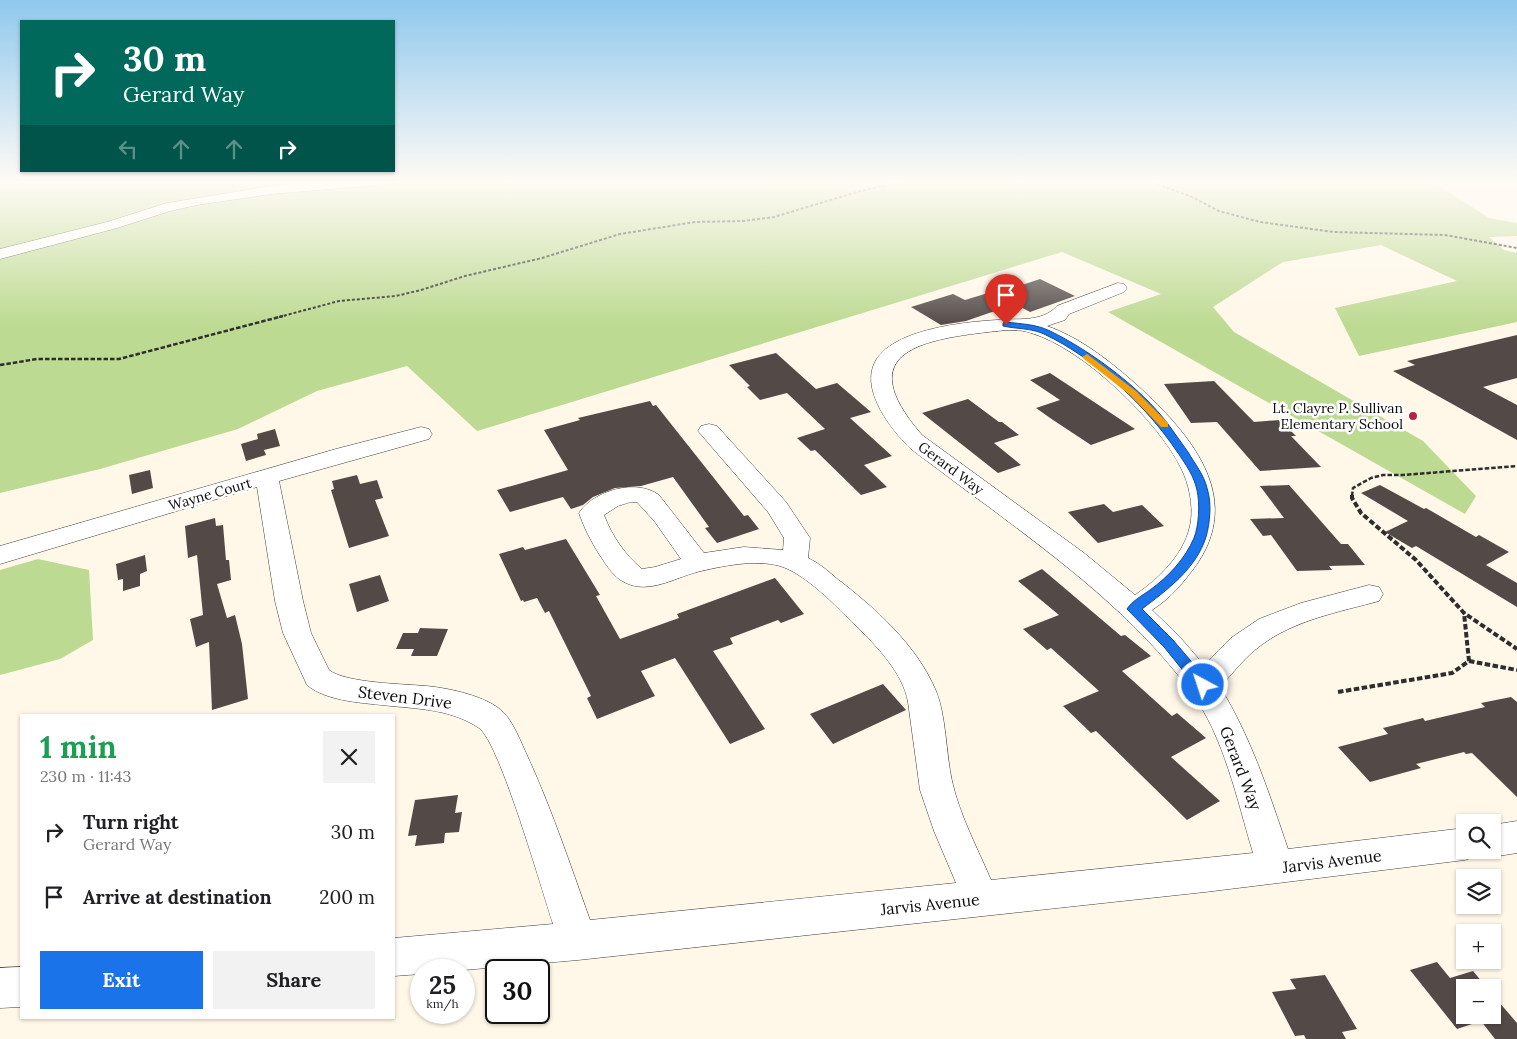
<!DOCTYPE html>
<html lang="en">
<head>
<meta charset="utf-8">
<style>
  :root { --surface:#fff; --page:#f2f2f2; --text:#202124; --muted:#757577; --accent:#1a73e8 }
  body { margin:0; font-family:Lora,serif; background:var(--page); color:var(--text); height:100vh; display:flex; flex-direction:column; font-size:19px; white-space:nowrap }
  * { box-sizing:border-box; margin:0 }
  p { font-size:16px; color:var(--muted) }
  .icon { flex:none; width:28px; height:28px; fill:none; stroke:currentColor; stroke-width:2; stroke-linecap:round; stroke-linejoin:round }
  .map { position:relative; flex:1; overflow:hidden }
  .details { position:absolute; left:20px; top:714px; width:375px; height:305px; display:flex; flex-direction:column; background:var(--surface); border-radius:0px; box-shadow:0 1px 4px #0004 }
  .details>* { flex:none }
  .banner { position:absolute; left:20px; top:20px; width:375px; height:152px; border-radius:0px; box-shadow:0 1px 4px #0004; background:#00695c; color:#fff; overflow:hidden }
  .fabs { position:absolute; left:1456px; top:814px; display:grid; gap:10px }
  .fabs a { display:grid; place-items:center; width:45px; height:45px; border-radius:0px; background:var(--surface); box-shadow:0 1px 4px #0004; font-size:25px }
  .speed { position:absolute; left:410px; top:959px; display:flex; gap:10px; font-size:25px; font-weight:700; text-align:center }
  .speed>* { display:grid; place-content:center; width:65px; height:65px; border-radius:50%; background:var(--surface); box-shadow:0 1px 4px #0004; line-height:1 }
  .speed small { font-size:12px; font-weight:400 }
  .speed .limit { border:2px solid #111; border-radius:8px; background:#fff; color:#111 }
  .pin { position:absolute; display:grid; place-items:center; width:42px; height:42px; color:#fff; margin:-51px -21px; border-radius:50% 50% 50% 0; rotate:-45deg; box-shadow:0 0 5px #0007 }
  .pin .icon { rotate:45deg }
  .me { position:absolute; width:55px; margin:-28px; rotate:320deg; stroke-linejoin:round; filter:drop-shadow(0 0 4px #0008) }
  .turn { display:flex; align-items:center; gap:18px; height:105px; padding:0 20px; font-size:22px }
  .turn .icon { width:65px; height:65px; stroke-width:2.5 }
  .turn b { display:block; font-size:35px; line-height:42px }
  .lanes { display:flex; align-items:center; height:48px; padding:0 20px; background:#0003; justify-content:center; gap:25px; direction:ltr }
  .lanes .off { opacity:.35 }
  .round { display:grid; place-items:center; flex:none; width:52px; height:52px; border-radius:0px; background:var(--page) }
  .headline { display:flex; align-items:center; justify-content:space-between; height:85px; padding:0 20px }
  h1 { font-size:30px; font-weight:800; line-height:38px; color:#1e9e55 }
  .cta { display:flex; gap:10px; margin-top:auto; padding:10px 20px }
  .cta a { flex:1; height:58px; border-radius:0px; background:var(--accent); color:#fff; font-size:20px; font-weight:800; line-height:58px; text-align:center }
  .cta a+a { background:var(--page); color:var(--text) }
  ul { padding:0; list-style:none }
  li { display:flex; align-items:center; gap:15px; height:65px; padding:0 20px }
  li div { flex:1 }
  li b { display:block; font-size:19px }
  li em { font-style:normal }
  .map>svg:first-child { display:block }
  .forest { fill:#bdda92 }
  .building { fill:#534a47 }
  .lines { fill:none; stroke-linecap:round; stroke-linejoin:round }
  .minor-casing { stroke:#3e3e3e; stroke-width:1 }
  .path-far2 { stroke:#2d2d2d; stroke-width:2; stroke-dasharray:3 2; stroke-linecap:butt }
  .path-far1 { stroke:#2d2d2d; stroke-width:2.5; stroke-dasharray:4.5 2; stroke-linecap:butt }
  .path { stroke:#2d2d2d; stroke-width:4; stroke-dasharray:5.5 2.5; stroke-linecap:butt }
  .minor { fill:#fff; fill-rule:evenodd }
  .route { fill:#1a73e8; stroke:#114b97 }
  .slow { fill:#f59e0b }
  .poi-dot { fill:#bb2240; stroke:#fff; stroke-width:2 }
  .labels { text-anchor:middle; stroke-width:5; stroke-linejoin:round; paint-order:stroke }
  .poi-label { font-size:14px; fill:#0b0b0b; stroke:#fff; text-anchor:end }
  .street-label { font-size:14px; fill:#0b0b0b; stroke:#fff }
  .near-street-label { font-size:16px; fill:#0b0b0b; stroke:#fff }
</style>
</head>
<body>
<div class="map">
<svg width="1517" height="1039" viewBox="0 0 1517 1039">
  <rect width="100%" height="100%" fill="#fff7e8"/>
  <g class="forest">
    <polygon points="0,181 1432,181 1489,218 1517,223 1517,236 1489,237 1504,250 1517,253 1517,322 1359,356 1335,308 1457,281 1381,245 1283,262 1213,307 1234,332 1423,441 1476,496 1465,514 1108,312 1161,294 1062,252 477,431 407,366 317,391 238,429 100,469 0,493"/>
    <polygon points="38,559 89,570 93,640 60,659 0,675 0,570"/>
  </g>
  <g class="building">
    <polygon points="1040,279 1075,296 1030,312 1015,304 966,321 941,325 911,307 953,294 965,300 988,293 992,295"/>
    <polygon points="1517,335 1517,378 1483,387 1517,405 1517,440 1393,371 1415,365 1407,361"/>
    <polygon points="776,353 816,389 837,383 871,412 850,418 892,456 864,465 887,487 861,495 815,450 811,451 797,438 825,429 787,393 760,400 747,387 750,386 729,365"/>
    <polygon points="1050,373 1135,429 1091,445 1053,420 1036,408 1060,400 1030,380"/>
    <polygon points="1214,381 1254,422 1280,420 1296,436 1291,436 1321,467 1260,471 1217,422 1191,423 1164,384"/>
    <polygon points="968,399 999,422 1002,422 1019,435 994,443 1021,465 998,473 922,413"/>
    <polygon points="650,401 653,406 656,405 744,516 748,515 759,529 717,543 705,528 709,527 673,477 641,486 615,488 593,497 583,505 571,509 563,497 510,512 497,490 568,470 544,430 580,420 578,418"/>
    <polygon points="275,429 280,446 264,450 266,455 246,461 241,444 258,439 257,434"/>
    <polygon points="150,470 153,488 132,494 129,475"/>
    <polygon points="357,475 360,484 377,480 383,498 375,500 389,536 349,548 331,490 334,489 332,481"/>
    <polygon points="1289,485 1341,544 1348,544 1365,565 1329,566 1332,570 1297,571 1271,535 1263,536 1250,519 1284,518 1260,486"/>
    <polygon points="1380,485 1424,509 1426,508 1476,537 1479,535 1509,552 1486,565 1517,583 1517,607 1416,546 1412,548 1385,532 1408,521 1361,493"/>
    <polygon points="1104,504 1113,512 1142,505 1164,526 1098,543 1068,512"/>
    <polygon points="215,518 216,526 223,525 226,560 229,560 231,580 217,584 227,618 235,615 242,644 248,699 212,710 209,642 196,647 190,619 203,615 197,555 188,558 185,526"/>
    <polygon points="566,539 600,595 596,596 620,639 679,618 677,614 775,578 804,614 781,623 778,620 730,638 733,644 713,651 765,729 730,744 675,658 641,671 655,696 597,719 587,698 591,696 549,611 545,613 537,598 524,602 523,600 521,601 499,554 523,547 525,550"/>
    <polygon points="145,555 147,571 140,574 140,586 123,591 123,579 118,580 116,564"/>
    <polygon points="1042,569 1121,636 1125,635 1151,656 1122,671 1172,716 1177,713 1206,738 1171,757 1220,801 1187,820 1096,731 1091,733 1063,706 1099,691 1051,648 1047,650 1023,629 1059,615 1018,581"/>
    <polygon points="380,575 389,601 357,612 349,584"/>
    <polygon points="420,628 448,629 437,656 411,656 414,649 396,649 403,633 418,633"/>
    <polygon points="883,684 906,710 833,744 810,714"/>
    <polygon points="1511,697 1517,702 1517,797 1472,753 1466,754 1464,752 1416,764 1421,768 1370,782 1338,747 1388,734 1383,728 1423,718 1425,721 1485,707 1481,703"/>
    <polygon points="458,795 455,813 462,812 459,832 445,833 444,843 415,846 417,835 408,836 415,800"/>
    <polygon points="1437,962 1450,978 1473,971 1487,988 1465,988 1465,1015 1492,1015 1492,994 1517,1023 1517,1039 1495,1039 1481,1021 1457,1029 1410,970"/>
    <polygon points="1325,975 1357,1029 1342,1032 1346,1039 1306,1039 1304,1035 1295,1036 1272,992 1296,989 1290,979"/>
  </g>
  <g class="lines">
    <defs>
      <g id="minor">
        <polygon points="330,181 384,181 377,185 271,194 197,205 170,211 117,228 0,259 0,249 107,222 167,203 271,186"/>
        <path d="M1118,283L1124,284L1127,288L1124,292L1069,314L1065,320L1047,326C1081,338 1111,362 1138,386C1189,433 1244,495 1197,564C1184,582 1171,598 1152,610L1179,636L1204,665L1231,638L1259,619L1301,603L1369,585L1379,587L1383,594L1379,601C1339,612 1294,620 1260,646C1245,657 1233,673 1220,687C1251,737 1269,793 1288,849L1465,828V850H1492V825L1517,821V853L1492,857L1479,852L1478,855L1465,860L1205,892L578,960L464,970H421V974L394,976V938L553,924C542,891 500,743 479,728C452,710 422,709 391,706C366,703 327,702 307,685L283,633L275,601L257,487L0,564V546L336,449L421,427L429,429L432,434L429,439L279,481L303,601L311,633L329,670C345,683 404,684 426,686C448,688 488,696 504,713C514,724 520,740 526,753C551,807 570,864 590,920L956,883L934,831L920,790L908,702C903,673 876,645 855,625C836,606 806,574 780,566C755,559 722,566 697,572C674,578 648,595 624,582C613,577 606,564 599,554C591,541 584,528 579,513C593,491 636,478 659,495L704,553L744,547L783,550L784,538L768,512L698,431L701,426L709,424L717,426L786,502L810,538L808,558C819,563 828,571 836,578C874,607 917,645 936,691C946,714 946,754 952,781C960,816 977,847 991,880L1253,853C1237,800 1224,736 1191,692C1136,617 1062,562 989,507C969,493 950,478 931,464C922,457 912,451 905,443C887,424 860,387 876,360C895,329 964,322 997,320C1017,318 1042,323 1057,306ZM997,331C1008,330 1020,329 1031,333C1083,348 1158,421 1181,468C1189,484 1193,504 1191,520C1187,552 1160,578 1135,595L1084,553L922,435C848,350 925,339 997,331ZM631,502H637L655,522L681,559L655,567L642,569C625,555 612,536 604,515L618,506Z"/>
        <polygon points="21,967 21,1007 0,1008 0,968"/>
      </g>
    </defs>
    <use href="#minor" class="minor-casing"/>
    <g class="path-far2">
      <polyline points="1148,181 1190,196 1219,211 1260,222 1334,232 1445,235 1517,248"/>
      <polyline points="279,317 339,301 396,296 421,290 465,276 542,258 620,234 695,222 743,221 774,217 857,192 905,181"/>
    </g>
    <g class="path-far1">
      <polyline points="0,365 37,359 119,359 283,316"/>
      <polyline points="1352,496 1353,488 1371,478 1383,475 1403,475 1517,466"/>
    </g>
    <g class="path">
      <polyline points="1352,495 1352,498 1361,513 1416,560 1464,613 1517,649"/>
      <polyline points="1469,661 1517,670"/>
      <polyline points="1338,692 1452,673 1469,661 1464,613"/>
    </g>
    <use href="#minor" class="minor"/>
  </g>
  <linearGradient id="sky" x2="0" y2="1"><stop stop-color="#90c8ee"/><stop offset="0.56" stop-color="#fffbf5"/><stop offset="1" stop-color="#fffbf5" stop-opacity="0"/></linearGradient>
  <rect width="1517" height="326" fill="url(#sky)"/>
  <path class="route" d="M1006,322C1021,324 1036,324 1050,331C1091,351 1141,388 1168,424C1175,433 1181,443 1188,452C1195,464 1204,475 1207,488C1212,503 1210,523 1206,537C1196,569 1167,590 1142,609L1173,640L1208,681L1210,685L1208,689L1203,690L1198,689L1164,647L1127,609C1132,601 1143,595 1150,590C1168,577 1185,559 1194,538C1199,525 1200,504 1197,490C1194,476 1186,465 1178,453C1146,405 1096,359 1044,334C1031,328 1016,329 1003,326V323Z"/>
  <polygon class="slow" points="1087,354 1136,391 1168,423 1168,427 1161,427 1130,395 1084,359 1082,357"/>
  <circle class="poi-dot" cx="1413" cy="416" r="5"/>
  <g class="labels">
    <g class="poi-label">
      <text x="1403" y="413">Lt. Clayre P. Sullivan<tspan x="1403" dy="16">Elementary School</tspan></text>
    </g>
    <g class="street-label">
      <text transform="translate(951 468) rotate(37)" y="5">Gerard Way</text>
      <text transform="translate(210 494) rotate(-16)" y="5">Wayne Court</text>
    </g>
    <g class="near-street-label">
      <text transform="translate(405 697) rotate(7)" y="6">Steven Drive</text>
      <text transform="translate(1241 768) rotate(69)" y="6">Gerard Way</text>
      <text transform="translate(1332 861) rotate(-7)" y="6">Jarvis Avenue</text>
      <text transform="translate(930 904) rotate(-6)" y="6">Jarvis Avenue</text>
    </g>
  </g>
</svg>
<div class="fabs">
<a><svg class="icon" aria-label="search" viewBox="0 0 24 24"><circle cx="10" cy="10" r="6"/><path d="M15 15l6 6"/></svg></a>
<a><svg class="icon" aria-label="layers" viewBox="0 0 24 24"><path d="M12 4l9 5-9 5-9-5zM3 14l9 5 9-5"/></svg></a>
<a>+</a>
<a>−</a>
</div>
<div class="speed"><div>25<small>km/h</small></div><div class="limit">30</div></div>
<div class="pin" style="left:1006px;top:325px;background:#d93025"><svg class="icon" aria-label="arrive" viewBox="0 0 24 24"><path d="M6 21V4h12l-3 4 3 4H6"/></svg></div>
<svg class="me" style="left:1203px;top:685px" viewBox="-20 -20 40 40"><circle r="17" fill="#1a73e8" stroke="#fff" stroke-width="3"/><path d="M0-11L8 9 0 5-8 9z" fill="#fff"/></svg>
<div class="banner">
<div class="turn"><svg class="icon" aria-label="right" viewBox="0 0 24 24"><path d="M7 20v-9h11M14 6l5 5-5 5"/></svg><div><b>30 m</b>Gerard Way</div></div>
<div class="lanes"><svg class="icon off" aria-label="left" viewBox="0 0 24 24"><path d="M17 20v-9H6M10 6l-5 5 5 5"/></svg><svg class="icon off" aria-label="ahead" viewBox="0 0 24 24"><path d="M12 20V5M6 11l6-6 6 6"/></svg><svg class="icon off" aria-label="ahead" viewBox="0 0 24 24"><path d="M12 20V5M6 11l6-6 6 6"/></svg><svg class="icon" aria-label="right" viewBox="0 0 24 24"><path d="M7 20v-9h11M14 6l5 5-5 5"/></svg></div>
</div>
<section class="details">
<div class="headline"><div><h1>1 min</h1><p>230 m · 11:43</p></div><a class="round"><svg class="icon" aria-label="close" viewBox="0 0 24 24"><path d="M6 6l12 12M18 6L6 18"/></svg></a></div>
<ul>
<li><svg class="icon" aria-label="right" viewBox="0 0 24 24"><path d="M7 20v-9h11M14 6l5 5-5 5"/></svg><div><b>Turn right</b><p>Gerard Way</p></div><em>30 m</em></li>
<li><svg class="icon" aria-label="arrive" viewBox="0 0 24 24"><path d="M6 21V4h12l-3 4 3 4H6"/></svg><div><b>Arrive at destination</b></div><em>200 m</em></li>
</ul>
<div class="cta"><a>Exit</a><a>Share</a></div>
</section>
</div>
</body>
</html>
